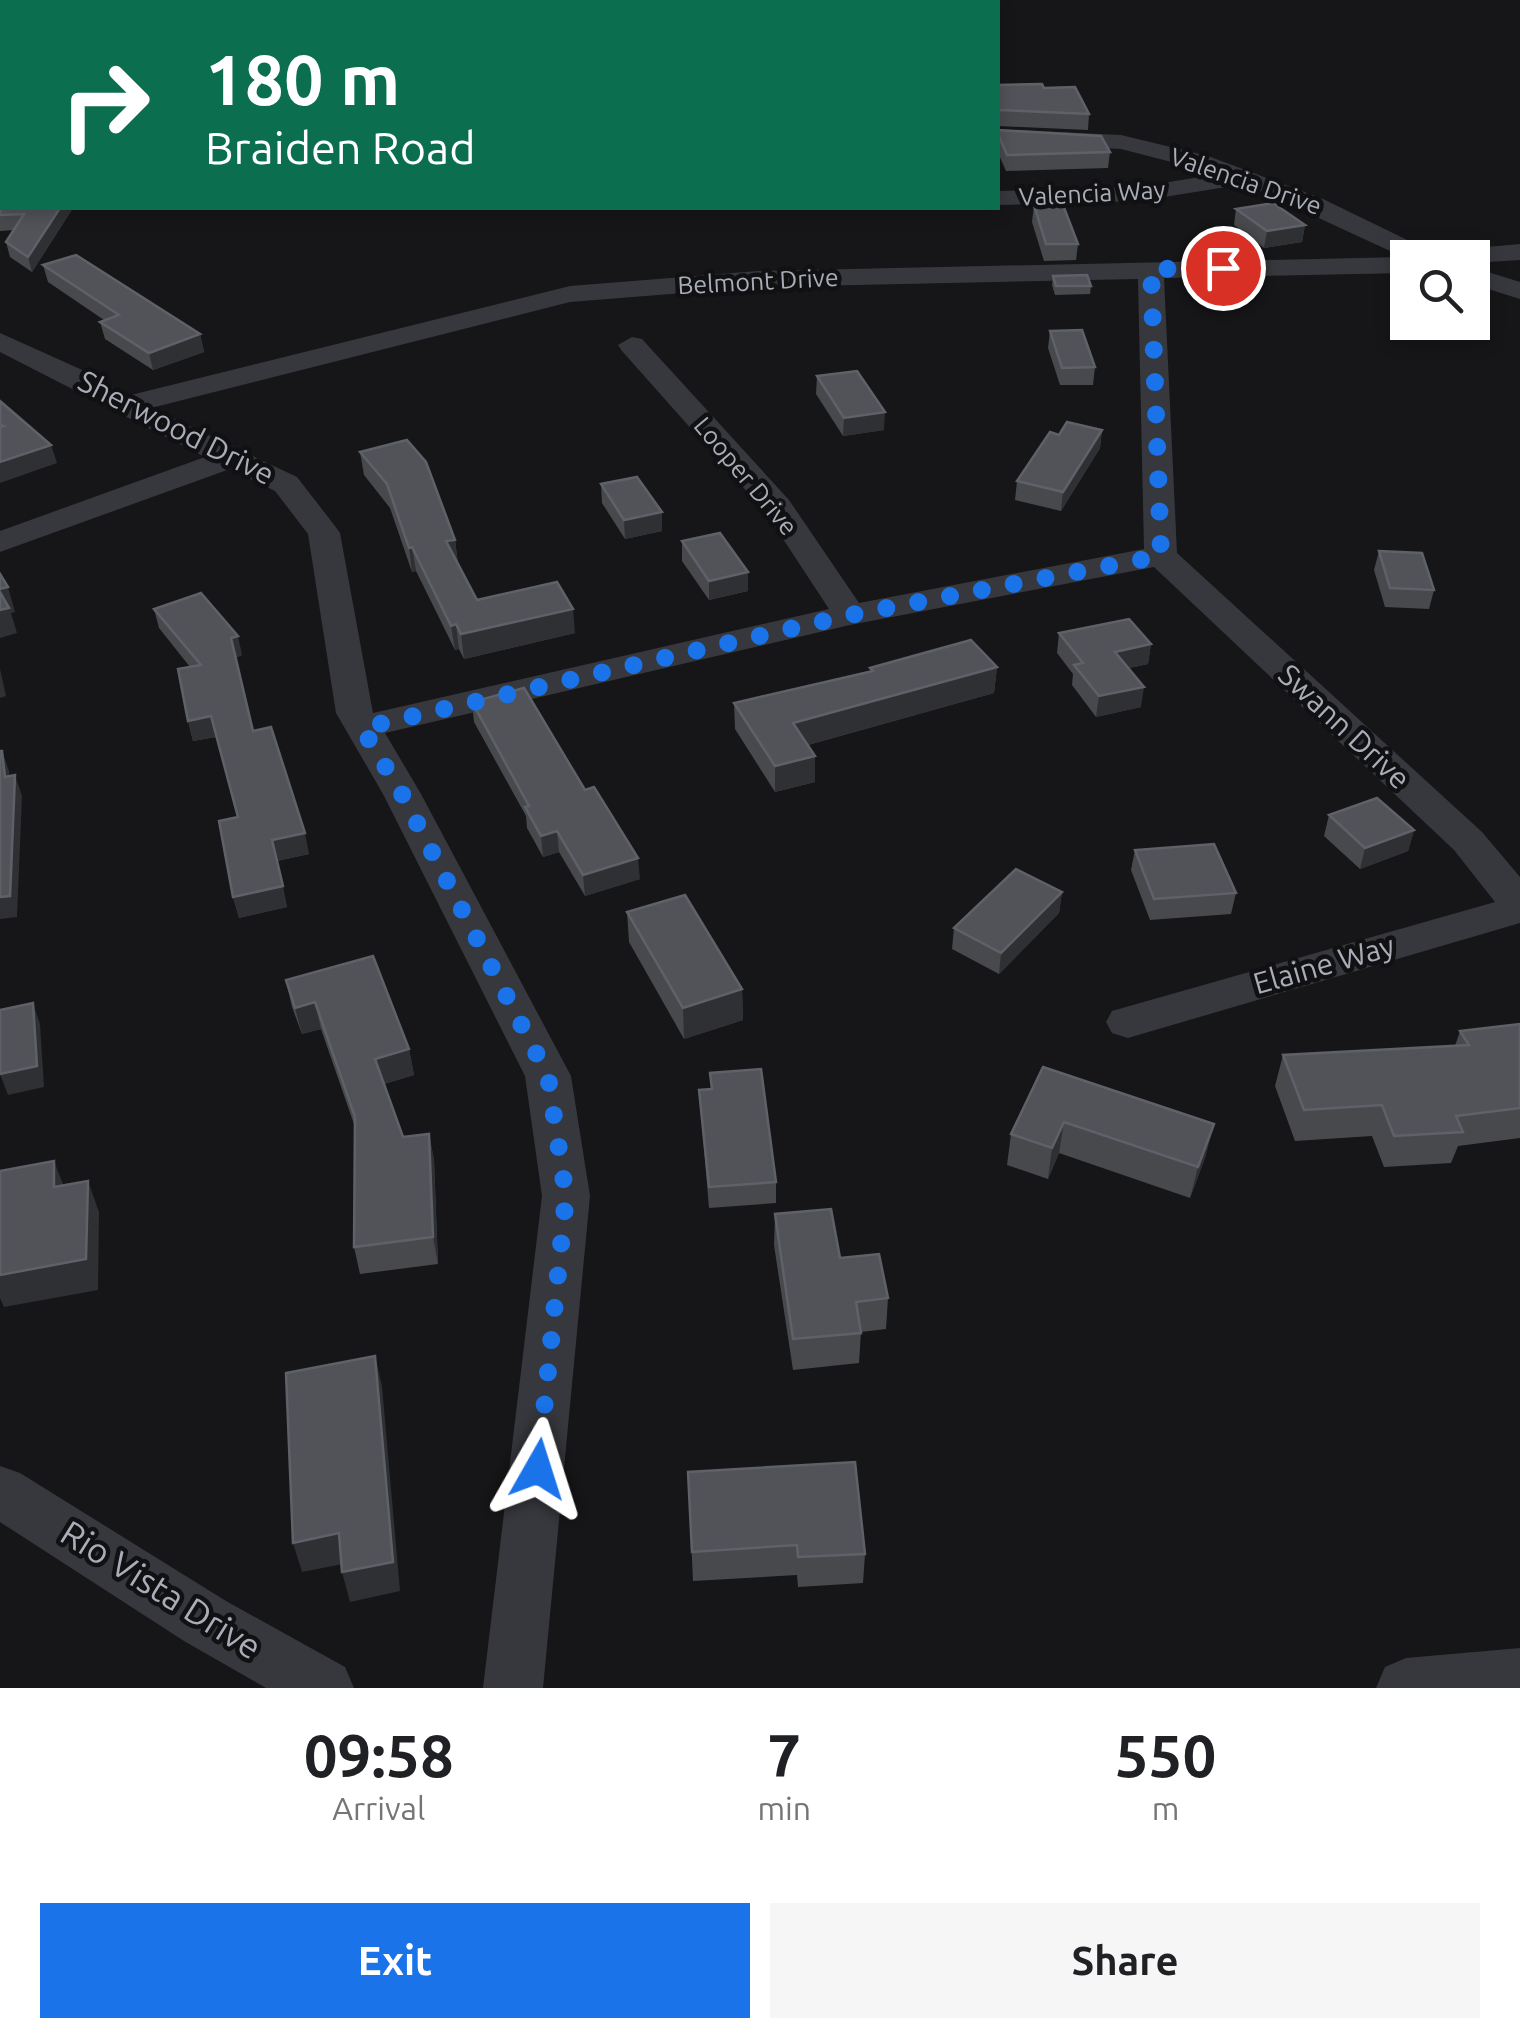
<!DOCTYPE html>
<html lang="en">
<head>
<meta charset="utf-8">
<style>
  :root { --surface:#fff; --page:#f6f6f6; --text:#202124; --muted:#757577; --accent:#1a73e8 }
  body { margin:0; font-family:Ubuntu,sans-serif; background:var(--page); color:var(--text); height:100vh; display:flex; flex-direction:column; font-size:38px; white-space:nowrap }
  * { box-sizing:border-box; margin:0 }
  p { font-size:32px; color:var(--muted) }
  .icon { flex:none; width:55px; height:55px; fill:none; stroke:currentColor; stroke-width:2; stroke-linecap:round; stroke-linejoin:round }
  .map { position:relative; height:1688px; overflow:hidden }
  .details { display:flex; flex-direction:column; background:var(--surface); flex:1 }
  .details>* { flex:none }
  .banner { position:absolute; left:0px; top:0px; width:1000px; height:210px; box-shadow:0 5px 15px #0003; background:#0b6e4f; color:#fff; overflow:hidden }
  .controls { position:absolute; left:1390px; top:240px; display:grid; gap:20px }
  .controls a { display:grid; place-items:center; width:100px; height:100px; border-radius:0px; background:var(--surface); box-shadow:0 5px 15px #0003; font-size:50px }
  .pin { position:absolute; display:grid; place-items:center; width:85px; height:85px; color:#fff; margin:-42px; border:5px solid #fff; border-radius:50%; box-shadow:0 2px 10px #0007 }
  .me { position:absolute; width:110px; margin:-55px; rotate:6deg; stroke-linejoin:round; filter:drop-shadow(0 0 8px #0008) }
  .turn { display:flex; align-items:center; gap:35px; height:210px; padding:0 40px; font-size:45px }
  .turn .icon { width:130px; height:130px; stroke-width:2.5 }
  .turn b { display:block; font-size:70px; line-height:85px }
  .eta { display:flex; justify-content:space-evenly; align-items:center; height:170px; text-align:center }
  .eta b { font-size:60px; font-weight:700; line-height:70px }
  .button { display:flex; gap:20px; margin-top:auto; padding:20px 40px }
  .button a { flex:1; height:115px; border-radius:0px; background:var(--accent); color:#fff; font-size:40px; font-weight:700; line-height:115px; text-align:center }
  .button a+a { background:var(--page); color:var(--text) }
  .map>svg:first-child { display:block }
  .lines { fill:none; stroke-linecap:round; stroke-linejoin:round }
  .street { fill:#37383d; fill-rule:evenodd }
  .wall { fill:#47494d }
  .shaded-wall { fill:#2f3033 }
  .building { fill:#525359; stroke:#5f6168; stroke-width:2.5 }
  .route { stroke:#1a73e8; stroke-width:18; stroke-dasharray:0 32.4 }
  .labels { text-anchor:middle; stroke-width:9; stroke-linejoin:round; paint-order:stroke }
  .far-street-label { font-size:25px; fill:#a8adb8; stroke:#111113 }
  .street-label { font-size:30px; fill:#a8adb8; stroke:#111113 }
  .near-street-label { font-size:35px; fill:#a8adb8; stroke:#111113 }
</style>
</head>
<body>
<div class="map">
<svg width="1520" height="1688" viewBox="0 0 1520 1688">
  <rect width="100%" height="100%" fill="#161618"/>
  <g class="lines">
    <g class="street">
      <path d="M998,129L1121,135L1208,156L1323,199L1432,252L1520,244V260L1472,263V258H1408V273L1164,278L1177,553L1482,832L1520,877V923L1128,1038L1112,1033L1106,1022L1112,1011L1495,902L1454,850L1154,567L850,625L385,733L421,794L571,1076L590,1196L543,1688H483L542,1196L525,1076L383,794L336,713L308,534L275,491L230,469L0,552V531L205,457L0,352V333L89,373L127,396L570,286L758,271L1403,257L1245,184L1139,201L998,205V191L1139,187L1218,174L1121,149L998,143ZM1138,279L1144,549L859,603L789,500L642,339L632,337L618,345L622,351L766,513L829,609L373,713L340,533L335,526L297,477L151,408L570,302L758,287Z"/>
      <rect x="0" y="148" width="2" height="14"/>
      <polygon points="1472,267 1520,282 1520,299 1472,284"/>
      <polygon points="0,1466 20,1473 226,1601 345,1667 354,1688 266,1688 184,1641 0,1522"/>
      <polygon points="1520,1648 1520,1688 1376,1688 1385,1667 1406,1658"/>
    </g>
  </g>
  <g class="wall">
    <polygon points="998,85 1044,88 1089,114 1088,130 998,126"/>
    <polygon points="998,130 1110,152 1108,168 1006,171 998,153"/>
    <polygon points="0,203 2,208 73,208 32,272 10,257 6,242 14,230 0,231"/>
    <polygon points="1034,205 1078,244 1076,260 1044,261 1032,222"/>
    <polygon points="1236,209 1305,225 1302,242 1264,248 1234,225"/>
    <polygon points="43,265 200,334 204,352 153,370 105,339 100,322 104,320 48,282"/>
    <polygon points="1053,276 1091,286 1090,294 1055,295 1052,285"/>
    <polygon points="1050,331 1095,367 1093,385 1060,385 1048,348"/>
    <polygon points="817,376 884,430 843,436 816,394"/>
    <polygon points="1102,430 1100,448 1061,511 1015,500 1017,481 1059,435"/>
    <polygon points="360,452 455,540 458,564 477,600 575,633 464,659 459,649 455,650 416,571 412,572 390,508 364,475"/>
    <polygon points="601,484 662,512 662,531 625,539 602,503"/>
    <polygon points="682,541 748,591 709,600 682,561"/>
    <polygon points="1379,551 1434,590 1429,609 1385,607 1374,570"/>
    <polygon points="154,609 242,655 235,658 253,731 309,854 277,861 287,907 239,918 233,897 237,817 216,737 193,741 188,721 190,667 159,628"/>
    <polygon points="1059,633 1151,644 1148,664 1129,668 1141,707 1096,717 1072,685 1073,674 1057,653"/>
    <polygon points="997,667 994,693 808,745 815,756 815,782 775,792 735,729 734,703 870,672 870,668"/>
    <polygon points="472,702 640,879 585,896 559,852 543,857 527,828 526,816 474,722"/>
    <polygon points="1329,815 1414,830 1408,851 1360,869 1324,836"/>
    <polygon points="1135,850 1236,893 1231,914 1150,920 1131,870"/>
    <polygon points="1062,892 1059,913 999,974 952,949 954,928"/>
    <polygon points="627,912 742,989 743,1020 684,1039 629,942"/>
    <polygon points="286,980 409,1049 414,1075 384,1084 403,1137 429,1134 434,1160 438,1264 360,1274 354,1247 355,1127 321,1029 302,1034 292,1007"/>
    <polygon points="1520,1024 1520,1138 1458,1146 1451,1163 1384,1167 1372,1136 1295,1141 1275,1086 1283,1055 1455,1046 1460,1031"/>
    <polygon points="1043,1067 1206,1155 1190,1198 1059,1153 1048,1179 1007,1165 1011,1134"/>
    <polygon points="710,1073 776,1182 776,1203 709,1208 699,1090 711,1089"/>
    <polygon points="775,1214 888,1298 886,1329 861,1332 859,1363 793,1370 774,1245"/>
    <polygon points="688,1472 865,1554 863,1583 798,1587 797,1575 693,1581"/>
  </g>
  <g class="shaded-wall">
    <polygon points="60,208 73,208 32,272 28,257"/>
    <polygon points="1305,225 1302,242 1264,248 1267,231"/>
    <polygon points="200,334 204,352 153,370 149,353"/>
    <polygon points="885,412 884,430 843,436 844,418"/>
    <polygon points="1102,430 1100,448 1061,511 1063,492"/>
    <polygon points="51,445 57,463 0,483 0,462"/>
    <polygon points="662,512 662,531 625,539 624,520"/>
    <polygon points="455,540 458,564 446,541"/>
    <polygon points="412,547 416,571 412,572 409,548"/>
    <polygon points="748,572 748,591 709,600 709,581"/>
    <polygon points="8,587 15,612 11,613 17,633 0,638 0,589"/>
    <polygon points="573,609 575,633 464,659 461,634"/>
    <polygon points="456,624 459,649 455,650 451,626"/>
    <polygon points="238,636 242,655 235,658 231,638"/>
    <polygon points="1151,644 1148,664 1112,672 1115,652"/>
    <polygon points="997,667 994,693 793,749 793,723"/>
    <polygon points="0,669 6,696 0,698"/>
    <polygon points="1144,687 1141,707 1096,717 1099,696"/>
    <polygon points="211,716 216,737 193,741 188,721"/>
    <polygon points="2,751 9,771 12,798 5,777"/>
    <polygon points="815,756 815,782 775,792 775,766"/>
    <polygon points="15,775 22,796 17,917 0,919 0,897"/>
    <polygon points="1414,830 1408,851 1360,869 1365,848"/>
    <polygon points="557,831 559,852 543,857 541,836"/>
    <polygon points="305,833 309,854 277,861 272,840"/>
    <polygon points="638,858 640,879 585,896 583,875"/>
    <polygon points="283,886 287,907 239,918 233,897"/>
    <polygon points="1062,892 1059,913 999,974 1001,953"/>
    <polygon points="742,989 743,1020 684,1039 683,1008"/>
    <polygon points="315,1002 321,1029 302,1034 295,1008"/>
    <polygon points="33,1003 40,1024 44,1087 8,1095 0,1074"/>
    <polygon points="409,1049 414,1075 380,1085 375,1059"/>
    <polygon points="1064,1122 1059,1153 1048,1179 1052,1148"/>
    <polygon points="1214,1124 1206,1155 1190,1198 1198,1167"/>
    <polygon points="429,1134 434,1160 438,1264 433,1237"/>
    <polygon points="54,1161 66,1192 54,1187"/>
    <polygon points="88,1181 99,1212 98,1290 4,1307 0,1298 0,1272"/>
    <polygon points="375,1356 382,1386 400,1591 350,1602 342,1572"/>
    <polygon points="339,1533 348,1563 302,1572 293,1543"/>
  </g>
  <g class="building">
    <polygon points="366,0 467,0 467,2 365,2"/>
    <polygon points="1042,84 1044,88 1075,87 1089,114 999,110 998,112 998,85"/>
    <polygon points="998,130 1101,136 1110,152 1007,155 998,134"/>
    <polygon points="2,198 2,208 60,208 28,257 6,242 24,214 0,215 0,203"/>
    <polygon points="1273,203 1305,225 1267,231 1236,209"/>
    <polygon points="1034,205 1063,205 1078,244 1046,244"/>
    <polygon points="76,255 200,334 149,353 100,322 119,315 43,265"/>
    <polygon points="1087,275 1091,286 1056,286 1053,276"/>
    <polygon points="1082,330 1095,367 1062,368 1050,331"/>
    <polygon points="857,371 885,412 844,418 817,376"/>
    <polygon points="0,401 51,445 0,462 0,427 4,426 0,424"/>
    <polygon points="1067,422 1102,430 1063,492 1017,481 1050,432 1059,435"/>
    <polygon points="407,440 426,462 455,540 446,541 477,600 557,582 573,609 461,634 456,624 451,626 412,547 409,548 387,484 360,452"/>
    <polygon points="637,477 662,512 624,520 601,484"/>
    <polygon points="720,533 748,572 709,581 682,541"/>
    <polygon points="1379,551 1422,553 1434,590 1390,588"/>
    <polygon points="0,574 8,587 0,589"/>
    <polygon points="0,592 9,608 0,610"/>
    <polygon points="201,593 238,636 231,638 253,731 271,727 305,833 272,840 283,886 233,897 219,821 238,817 211,716 188,721 178,669 201,665 154,609"/>
    <polygon points="1129,619 1151,644 1115,652 1144,687 1099,696 1074,665 1083,663 1059,633"/>
    <polygon points="971,640 997,667 793,723 815,756 775,766 734,703 873,671 870,668"/>
    <polygon points="524,688 585,790 594,787 638,858 583,875 557,831 541,836 525,807 529,806 472,702"/>
    <polygon points="0,751 2,751 5,777 15,775 10,896 0,897"/>
    <polygon points="1377,798 1414,830 1365,848 1329,815"/>
    <polygon points="1214,844 1236,893 1154,899 1135,850"/>
    <polygon points="1016,869 1062,892 1001,953 954,928"/>
    <polygon points="685,895 742,989 683,1008 627,912"/>
    <polygon points="373,956 409,1049 375,1059 403,1137 429,1134 433,1237 354,1247 355,1117 315,1002 295,1008 286,980"/>
    <polygon points="33,1003 37,1066 0,1074 0,1010"/>
    <polygon points="1520,1024 1520,1108 1456,1116 1463,1132 1394,1136 1382,1105 1304,1110 1283,1055 1469,1045 1460,1031"/>
    <polygon points="1043,1067 1214,1124 1198,1167 1064,1122 1052,1148 1011,1134"/>
    <polygon points="761,1069 776,1182 709,1187 699,1090 712,1089 710,1073"/>
    <polygon points="54,1161 54,1187 88,1181 86,1259 0,1275 0,1171"/>
    <polygon points="831,1209 840,1258 879,1254 888,1298 856,1302 861,1333 793,1339 775,1214"/>
    <polygon points="375,1356 393,1562 342,1572 339,1533 293,1543 286,1373"/>
    <polygon points="855,1462 865,1554 798,1557 797,1545 692,1552 688,1472"/>
  </g>
  <g class="lines">
    <polyline class="route" points="538,1469 566,1196 548,1076 402,794 362,728 850,615 1161,556 1151,269 1223,268"/>
  </g>
  <g class="labels">
    <g class="far-street-label">
      <text transform="translate(1246 181) rotate(19)" y="9">Valencia Drive</text>
      <text transform="translate(1092 193) rotate(-3)" y="9">Valencia Way</text>
      <text transform="translate(758 281) rotate(-3)" y="9">Belmont Drive</text>
      <text transform="translate(746 476) rotate(50)" y="9">Looper Drive</text>
    </g>
    <g class="street-label">
      <text transform="translate(176 428) rotate(27)" y="10">Sherwood Drive</text>
      <text transform="translate(1344 727) rotate(43)" y="10">Swann Drive</text>
      <text transform="translate(1324 965) rotate(-16)" y="10">Elaine Way</text>
    </g>
    <g class="near-street-label">
      <text transform="translate(161 1590) rotate(32)" y="12">Rio Vista Drive</text>
    </g>
  </g>
</svg>
<div class="controls">
<a><svg class="icon" aria-label="search" viewBox="0 0 24 24"><circle cx="10" cy="10" r="6"/><path d="M15 15l6 6"/></svg></a>
</div>
<div class="pin" style="left:1223px;top:268px;background:#d93025"><svg class="icon" aria-label="arrive" viewBox="0 0 24 24"><path d="M6 21V4h12l-3 4 3 4H6"/></svg></div>
<svg class="me" style="left:538px;top:1469px" viewBox="-20 -20 40 40"><path d="M0-17L14 15 0 8-14 15z" fill="#1a73e8" stroke="#fff" stroke-width="4"/></svg>
<div class="banner">
<div class="turn"><svg class="icon" aria-label="right" viewBox="0 0 24 24"><path d="M7 20v-9h11M14 6l5 5-5 5"/></svg><div><b>180 m</b>Braiden Road</div></div>
</div>
</div>
<section class="details">
<div class="eta">
<div><b>09:58</b><p>Arrival</p></div>
<div><b>7</b><p>min</p></div>
<div><b>550</b><p>m</p></div>
</div>
<div class="button"><a>Exit</a><a>Share</a></div>
</section>
</body>
</html>
